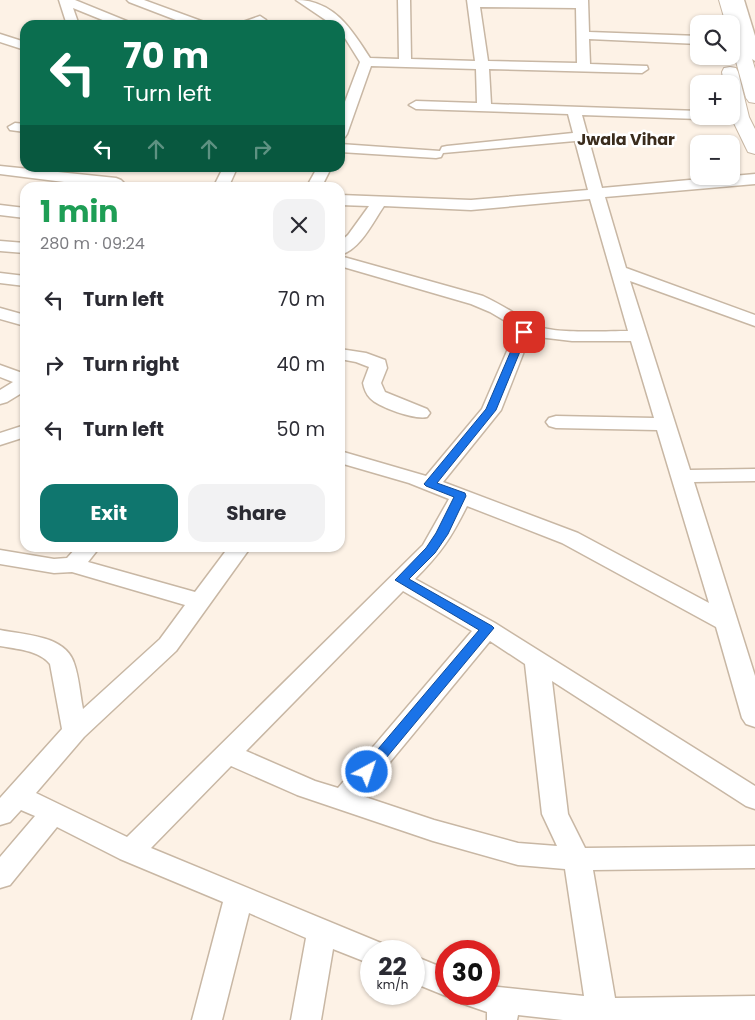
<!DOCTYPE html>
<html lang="en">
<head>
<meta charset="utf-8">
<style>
  :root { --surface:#fff; --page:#f2f2f3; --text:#2b2b33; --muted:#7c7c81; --accent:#0f766e }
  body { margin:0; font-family:Poppins,sans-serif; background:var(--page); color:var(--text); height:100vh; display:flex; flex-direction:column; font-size:19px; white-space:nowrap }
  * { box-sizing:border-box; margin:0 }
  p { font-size:16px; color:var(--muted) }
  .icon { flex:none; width:28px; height:28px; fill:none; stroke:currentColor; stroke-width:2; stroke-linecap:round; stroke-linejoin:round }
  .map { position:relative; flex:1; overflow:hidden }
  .panel { position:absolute; left:20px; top:182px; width:325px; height:370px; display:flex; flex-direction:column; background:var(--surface); border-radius:15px; box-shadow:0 1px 4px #0004 }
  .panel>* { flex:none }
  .hud { position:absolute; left:20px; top:20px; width:325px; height:152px; border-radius:15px; box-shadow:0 1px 4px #0004; background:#0b6e4f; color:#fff; overflow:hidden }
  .buttons { position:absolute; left:690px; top:15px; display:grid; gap:10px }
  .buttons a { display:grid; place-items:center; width:50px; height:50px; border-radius:10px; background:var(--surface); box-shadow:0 1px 4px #0004; font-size:25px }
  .speed { position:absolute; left:360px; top:940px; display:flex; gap:10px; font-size:25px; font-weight:700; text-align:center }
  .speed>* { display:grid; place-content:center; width:65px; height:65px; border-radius:50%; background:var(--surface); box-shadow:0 1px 4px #0004; line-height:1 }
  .speed small { font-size:12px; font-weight:400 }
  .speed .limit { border:8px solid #d22; background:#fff; color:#111 }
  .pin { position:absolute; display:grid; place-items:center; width:42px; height:42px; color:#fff; margin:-21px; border-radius:10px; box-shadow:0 2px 8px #0006 }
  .me { position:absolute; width:55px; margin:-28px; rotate:40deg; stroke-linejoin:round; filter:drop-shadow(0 0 4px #0008) }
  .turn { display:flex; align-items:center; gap:18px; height:105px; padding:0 20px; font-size:22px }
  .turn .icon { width:65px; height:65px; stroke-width:2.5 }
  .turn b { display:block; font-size:35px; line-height:42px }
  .lanes { display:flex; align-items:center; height:48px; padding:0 20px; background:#0003; justify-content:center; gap:25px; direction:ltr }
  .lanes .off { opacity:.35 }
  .round { display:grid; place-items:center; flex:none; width:52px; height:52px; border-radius:15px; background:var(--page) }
  .head { display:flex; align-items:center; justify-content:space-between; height:85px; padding:0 20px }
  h1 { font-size:30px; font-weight:700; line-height:38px; color:#1e9e55 }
  .action { display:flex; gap:10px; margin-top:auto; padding:10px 20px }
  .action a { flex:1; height:58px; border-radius:15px; background:var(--accent); color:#fff; font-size:20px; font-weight:700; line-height:58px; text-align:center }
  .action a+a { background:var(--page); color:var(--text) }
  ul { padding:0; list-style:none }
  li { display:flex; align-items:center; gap:15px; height:65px; padding:0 20px }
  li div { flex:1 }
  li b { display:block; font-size:19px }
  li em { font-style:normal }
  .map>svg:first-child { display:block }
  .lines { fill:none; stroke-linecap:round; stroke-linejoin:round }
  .minor-casing { stroke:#c8b7a4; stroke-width:3 }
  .secondary-casing { stroke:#c8b7a4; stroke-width:2 }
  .minor { fill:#fff; fill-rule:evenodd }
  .secondary { fill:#fff; fill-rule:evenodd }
  .route { fill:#1a73e8; stroke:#114b97 }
  .labels { text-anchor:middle; stroke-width:5; stroke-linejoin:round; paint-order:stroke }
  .far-district-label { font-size:16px; font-weight:bold; fill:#3a2c1d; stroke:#fff }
</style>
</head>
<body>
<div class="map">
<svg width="755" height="1020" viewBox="0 0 755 1020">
  <rect width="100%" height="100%" fill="#fdf2e6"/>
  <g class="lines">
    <defs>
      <g id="minor">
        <polygon points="59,0 75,0 129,22 131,25 115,25 73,8 79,25 67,25"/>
        <polygon points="127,0 144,0 204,22 206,25 189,25 129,2"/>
        <path d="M296,0C334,0 352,30 370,58L399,59L398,0H410L411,59L475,61L467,0H588L589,32L699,36V44L589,39L590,64L647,66L648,69L642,73L489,69L491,104L699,111V116H705L699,119L582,115L602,188L755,174V184L605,197L626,268L755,315V326L630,281L690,470L755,469V481L694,482L755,676V727L746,724L742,718L716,627L562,543L467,506C451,538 441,553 415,579L495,623L755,786V809L746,806L552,681L568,814L585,848L755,846V868L593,870L615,998L755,996V1020H563L518,1015L517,1020H487V1012L461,1003L457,994H489V986L584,996L565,869L518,865L433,841L297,795L231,766L151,848L381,943L385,951H371V964L333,949L321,1020H291L306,938L249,913L222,1020H192L223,902L120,859L57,827L10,885L0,888V857L35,816L21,810L10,822L0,825V798L62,729L50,664C39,650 16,649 0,646V630C24,635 65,635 74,663C79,677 80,694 83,709L160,639L185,605L72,572L54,573L0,564V550L54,559L67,558L76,548H99L88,562L195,592L228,548H250L176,651L84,737L36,793L127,837L423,545L449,499L409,483L340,463V451L426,476L482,409L517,328L490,312L471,304L340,266V256L483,296C503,305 519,317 538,326C554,334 607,331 628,331L590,199L471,210L384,206C373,222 360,250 340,255V242L348,235L369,206L340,205V195L471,200L588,190L575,141L443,153L441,157L436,158L340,152V144L440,151L442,147L447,146L573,133L568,114L416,109L409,105L416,101L477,103L476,69L371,66L347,134L345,137L340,138V115L360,62L340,30V25H333ZM480,7L576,8L577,63L488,61ZM530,336L572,341H631L654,418L556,416L549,418L546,422L549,426L556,428L657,430L709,603L578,533L443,482L501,410ZM403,591L472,631L338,788L315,781L246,751ZM490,641L525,664L542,814L557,846L518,843L434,820L362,796Z"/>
        <polygon points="732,0 744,0 755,36 755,61 749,57"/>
        <path d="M260,16L266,20C260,27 250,25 241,25L243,22Z"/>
        <polygon points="0,34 25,42 25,50 0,42"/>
        <path d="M731,112L745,114L747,117C741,124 724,122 717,116H731Z"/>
        <polygon points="15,123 25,124 25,132 10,130 8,127"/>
        <polygon points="0,166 116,178 121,180 129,188 112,188 0,174"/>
        <polygon points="223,168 237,168 228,188 213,188"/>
        <polygon points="317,168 331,168 321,188 306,188"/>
        <polygon points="0,205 25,208 25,218 0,215"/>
        <polygon points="0,241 25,243 25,253 0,251"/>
        <polygon points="0,273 25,276 25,286 0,283"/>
        <polygon points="0,308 25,315 25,326 0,319"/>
        <path d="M340,349L366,353L385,360L387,368L381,383L385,392L427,409L430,413L427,417C415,420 378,407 370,398C366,394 364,388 363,383L369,367L356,362L340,359Z"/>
        <polygon points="0,365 25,374 25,391 7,402 0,404 0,390 13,382 0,377"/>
        <polygon points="25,425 25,437 0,445 0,433"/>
        <polygon points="414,956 446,969 446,994 452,994 446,996 414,983"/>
      </g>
      <g id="secondary">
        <polygon points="719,0 735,0 755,69 755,103 749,102 746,98 731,43 731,24 726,24"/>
        <polygon points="730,67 736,68 738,72 749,117 755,129 755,154 748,152 746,148 731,117 731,84 724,84 722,72 724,68"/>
      </g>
    </defs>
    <use href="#minor" class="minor-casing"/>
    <use href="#secondary" class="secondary-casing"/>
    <use href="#minor" class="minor"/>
    <use href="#secondary" class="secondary"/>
  </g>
  <polygon class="route" points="524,329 528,332 496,410 437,483 465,493 466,496 448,534 435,553 409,579 492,626 494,628 372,775 367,777 362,775 360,772 362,768 479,630 395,580 426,548 436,533 454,497 426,486 424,484 486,409 519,332"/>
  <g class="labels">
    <g class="far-district-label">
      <text x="626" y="145">Jwala Vihar</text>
    </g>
  </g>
</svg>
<div class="buttons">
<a><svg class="icon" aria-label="search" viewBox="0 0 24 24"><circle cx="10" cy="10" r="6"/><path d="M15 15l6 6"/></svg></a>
<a>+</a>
<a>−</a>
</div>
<div class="speed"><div>22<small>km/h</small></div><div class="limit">30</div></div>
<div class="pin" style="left:524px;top:332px;background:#d93025"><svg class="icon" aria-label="arrive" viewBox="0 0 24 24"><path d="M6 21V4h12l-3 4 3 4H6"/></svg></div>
<svg class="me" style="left:367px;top:772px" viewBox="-20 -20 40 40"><circle r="17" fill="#1a73e8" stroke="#fff" stroke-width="3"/><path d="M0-11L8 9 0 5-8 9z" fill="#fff"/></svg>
<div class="hud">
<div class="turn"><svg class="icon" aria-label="left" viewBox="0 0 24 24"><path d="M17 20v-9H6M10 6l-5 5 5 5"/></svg><div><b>70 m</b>Turn left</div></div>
<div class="lanes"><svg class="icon" aria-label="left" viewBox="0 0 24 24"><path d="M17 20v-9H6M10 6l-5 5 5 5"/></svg><svg class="icon off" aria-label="ahead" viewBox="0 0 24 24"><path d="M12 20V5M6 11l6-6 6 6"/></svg><svg class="icon off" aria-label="ahead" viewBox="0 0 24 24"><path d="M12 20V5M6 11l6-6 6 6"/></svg><svg class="icon off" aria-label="right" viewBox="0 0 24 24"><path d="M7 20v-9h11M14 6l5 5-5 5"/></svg></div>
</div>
<section class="panel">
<div class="head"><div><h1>1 min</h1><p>280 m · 09:24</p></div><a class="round"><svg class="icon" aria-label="close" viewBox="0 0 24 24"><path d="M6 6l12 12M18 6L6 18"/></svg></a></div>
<ul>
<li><svg class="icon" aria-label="left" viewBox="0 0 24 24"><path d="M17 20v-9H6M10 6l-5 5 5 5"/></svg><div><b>Turn left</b></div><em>70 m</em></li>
<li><svg class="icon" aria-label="right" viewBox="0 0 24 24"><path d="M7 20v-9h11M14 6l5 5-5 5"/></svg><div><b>Turn right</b></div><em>40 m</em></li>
<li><svg class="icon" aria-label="left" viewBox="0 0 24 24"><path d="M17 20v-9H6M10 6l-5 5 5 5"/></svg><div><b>Turn left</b></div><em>50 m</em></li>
</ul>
<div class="action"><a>Exit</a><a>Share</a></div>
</section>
</div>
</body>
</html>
